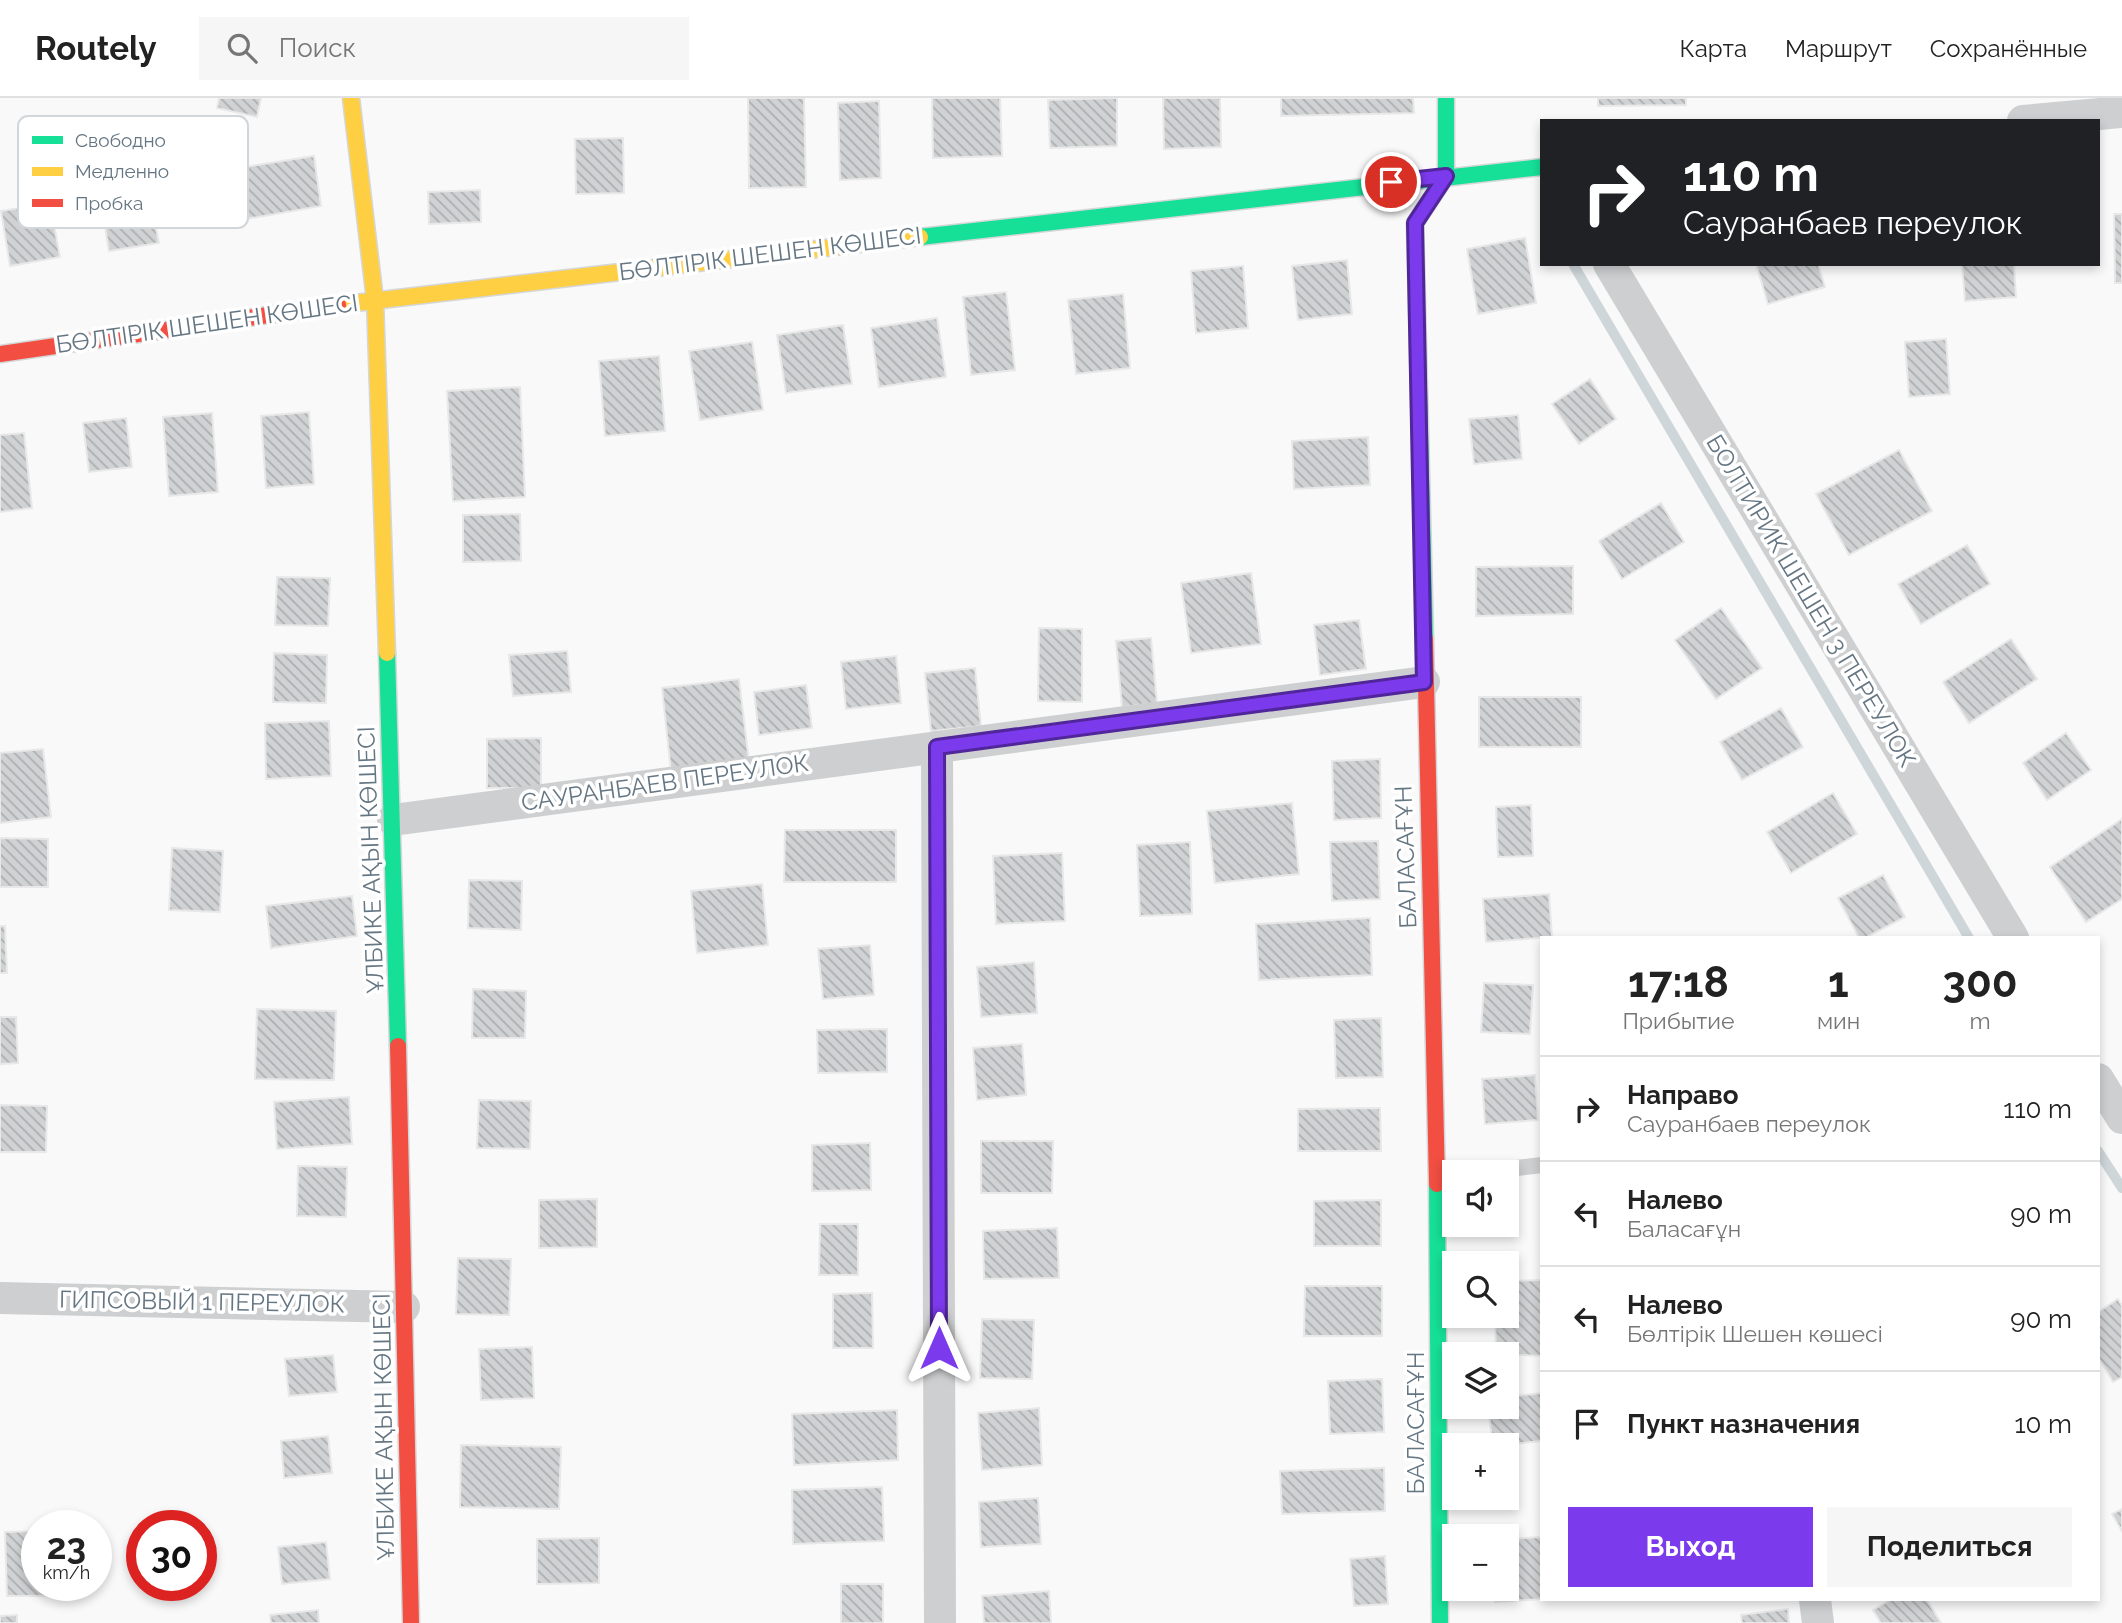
<!DOCTYPE html>
<html lang="ru">
<head>
<meta charset="utf-8">
<style>
  :root { --surface:#fff; --page:#f6f6f6; --text:#222; --muted:#767676; --line:#e0e0e0; --accent:#7c3aed }
  body { margin:0; font-family:Raleway,sans-serif; background:var(--page); color:var(--text); height:100vh; display:flex; flex-direction:column; font-size:26px; white-space:nowrap }
  * { box-sizing:border-box; margin:0 }
  p { font-size:23px; color:var(--muted) }
  .icon { flex:none; width:38px; height:38px; fill:none; stroke:currentColor; stroke-width:2; stroke-linecap:round; stroke-linejoin:round }
  .map { position:relative; flex:1; overflow:hidden }
  .side { position:absolute; left:1540px; top:838px; width:560px; height:665px; display:flex; flex-direction:column; background:var(--surface); border-radius:0px; box-shadow:0 4px 10px #0003 }
  .side>* { flex:none }
  .top-card { position:absolute; left:1540px; top:21px; width:560px; height:147px; border-radius:0px; box-shadow:0 4px 10px #0003; background:#202124; color:#fff; overflow:hidden }
  .fabs { position:absolute; left:1442px; top:1062px; display:grid; gap:14px }
  .fabs a { display:grid; place-items:center; width:77px; height:77px; border-radius:0px; background:var(--surface); box-shadow:0 4px 10px #0003; font-size:35px }
  .speed { position:absolute; left:21px; top:1412px; display:flex; gap:14px; font-size:35px; font-weight:700; text-align:center }
  .speed>* { display:grid; place-content:center; width:91px; height:91px; border-radius:50%; background:var(--surface); box-shadow:0 4px 10px #0003; line-height:1 }
  .speed small { font-size:18px; font-weight:400 }
  .speed .limit { border:10px solid #d22; background:#fff; color:#111 }
  .pin { position:absolute; display:grid; place-items:center; width:60px; height:60px; color:#fff; margin:-30px; border:4px solid #fff; border-radius:50%; box-shadow:0 2px 7px #0007 }
  .me { position:absolute; width:77px; margin:-38px; rotate:0deg; stroke-linejoin:round; filter:drop-shadow(0 0 5px #0008) }
  .turn { display:flex; align-items:center; gap:24px; height:147px; padding:0 28px; font-size:32px }
  .turn .icon { width:91px; height:91px; stroke-width:2.5 }
  .turn b { display:block; font-size:49px; line-height:60px }
  .eta { display:flex; justify-content:space-evenly; align-items:center; height:119px; text-align:center }
  .eta b { font-size:42px; font-weight:700; line-height:49px }
  .primary-button { display:flex; gap:14px; margin-top:auto; padding:14px 28px }
  .primary-button a { flex:1; height:80px; border-radius:0px; background:var(--accent); color:#fff; font-size:28px; font-weight:700; line-height:80px; text-align:center }
  .primary-button a+a { background:var(--page); color:var(--text) }
  ul { padding:0; list-style:none }
  li { display:flex; align-items:center; gap:21px; height:105px; padding:0 28px; border-top:2px solid var(--line) }
  li div { flex:1 }
  li b { display:block; font-size:26px }
  li em { font-style:normal }
  header { display:flex; align-items:center; gap:42px; box-sizing:border-box; height:98px; padding:0 35px; background:var(--surface); border-bottom:2px solid var(--line) }
  header strong { font-size:33px }
  nav { display:flex; gap:38px; margin-inline-start:auto; font-size:24px }
  .search { width:490px; height:63px; background:var(--page); display:flex; align-items:center; gap:18px; box-sizing:border-box; padding:0 24px; border-radius:0px; color:var(--muted); font-size:26px }
  .map>svg:first-child { display:block }
  .lines { fill:none; stroke-linecap:round; stroke-linejoin:round }
  .stream { stroke:#ced6d9; stroke-width:10 }
  .building { fill:url(#building-back-hatch); stroke:#e8e8e8; stroke-width:2 }
  .fast-casing { stroke:#d5d6d7; stroke-width:19 }
  .slow-casing { stroke:#d5d6d7; stroke-width:19 }
  .jam-casing { stroke:#d5d6d7; stroke-width:19 }
  .lane { stroke:#cecfd0; stroke-width:16 }
  .street { stroke:#cecfd0; stroke-width:32 }
  .fast { stroke:#16e098; stroke-width:16 }
  .slow { stroke:#ffcf43; stroke-width:16 }
  .jam { stroke:#f24e42; stroke-width:16 }
  .route-casing { stroke:#51269a; stroke-width:18 }
  .route { stroke:#7c3aed; stroke-width:12 }
  .labels { text-anchor:middle; stroke-width:7; stroke-linejoin:round; paint-order:stroke }
  .street-label { font-size:24px; fill:#657683; stroke:#fff }
  .key { fill:#fff; stroke:#d1d6da; stroke-width:2 }
  .key-label { font-size:19px; fill:#657683 }
</style>
</head>
<body>
<header>
<strong>Routely</strong>
<div class="search"><svg class="icon" aria-label="search" viewBox="0 0 24 24"><circle cx="10" cy="10" r="6"/><path d="M15 15l6 6"/></svg>Поиск</div>
<nav><a>Карта</a><a>Маршрут</a><a>Сохранённые</a></nav>
</header>
<div class="map">
<svg width="2122" height="1525" viewBox="0 0 2122 1525">
  <defs>
    <pattern id="building-back-hatch" width="6" height="6" patternUnits="userSpaceOnUse" patternTransform="scale(1.75)"><rect width="6" height="6" fill="#d0d2d3"/><path d="M-1 5l2 2M0 0l6 6M5-1l2 2" fill="none" stroke="#acafb1"/></pattern>
  </defs>
  <rect width="100%" height="100%" fill="#f9f9f9"/>
  <g class="lines">
    <g class="stream">
      <polyline points="1573,166 1969,840"/>
      <polyline points="2098,1053 2122,1090"/>
    </g>
  </g>
  <g class="building">
    <polygon points="219,0 261,0 257,19 217,10"/>
    <polygon points="748,0 804,0 806,89 749,90"/>
    <polygon points="932,0 1000,0 1002,58 933,60"/>
    <polygon points="1117,0 1117,48 1050,50 1048,2"/>
    <polygon points="1163,0 1220,0 1221,49 1164,51"/>
    <polygon points="1281,0 1413,0 1414,15 1281,18"/>
    <polygon points="1598,0 1686,0 1686,7 1598,8"/>
    <polygon points="879,3 881,80 840,82 838,5"/>
    <polygon points="623,40 624,95 576,96 575,41"/>
    <polygon points="314,58 321,108 229,124 220,73"/>
    <polygon points="148,90 159,145 109,153 100,99"/>
    <polygon points="480,92 481,124 429,126 428,94"/>
    <polygon points="50,105 60,159 10,168 1,113"/>
    <polygon points="2114,116 2122,116 2122,185 2115,185"/>
    <polygon points="1525,140 1536,205 1478,216 1467,151"/>
    <polygon points="1347,162 1352,216 1298,222 1292,168"/>
    <polygon points="1756,166 1818,166 1825,189 1768,206"/>
    <polygon points="1962,166 2014,166 2016,199 1965,203"/>
    <polygon points="1243,168 1248,230 1196,235 1191,173"/>
    <polygon points="1006,194 1015,272 971,277 963,199"/>
    <polygon points="1123,196 1130,270 1076,276 1068,202"/>
    <polygon points="937,220 946,279 879,289 871,230"/>
    <polygon points="843,227 852,286 786,295 777,237"/>
    <polygon points="1946,241 1950,296 1909,299 1905,244"/>
    <polygon points="752,244 763,312 700,322 689,253"/>
    <polygon points="659,258 665,333 605,338 599,263"/>
    <polygon points="1590,281 1616,321 1579,346 1552,306"/>
    <polygon points="520,289 525,399 453,403 447,293"/>
    <polygon points="309,314 314,386 266,390 261,318"/>
    <polygon points="212,315 218,394 169,398 163,319"/>
    <polygon points="1518,317 1522,361 1474,366 1469,321"/>
    <polygon points="126,320 132,369 89,374 83,325"/>
    <polygon points="24,335 32,410 0,414 0,337"/>
    <polygon points="1368,339 1370,387 1294,391 1292,343"/>
    <polygon points="1899,352 1932,413 1849,457 1816,396"/>
    <polygon points="1661,405 1684,444 1622,481 1599,443"/>
    <polygon points="520,416 521,463 463,464 463,417"/>
    <polygon points="1967,447 1990,486 1921,526 1898,486"/>
    <polygon points="1573,468 1573,516 1476,518 1476,469"/>
    <polygon points="1251,475 1261,546 1191,555 1181,485"/>
    <polygon points="277,479 330,480 328,528 275,527"/>
    <polygon points="1721,510 1762,570 1716,601 1675,542"/>
    <polygon points="1359,522 1366,571 1320,577 1314,527"/>
    <polygon points="1039,530 1082,531 1082,604 1038,603"/>
    <polygon points="1151,540 1157,605 1122,609 1116,543"/>
    <polygon points="2011,541 2037,581 1969,625 1943,584"/>
    <polygon points="567,553 571,594 513,598 509,557"/>
    <polygon points="274,555 327,557 326,605 273,604"/>
    <polygon points="896,558 901,605 846,611 841,564"/>
    <polygon points="975,570 981,628 931,633 925,575"/>
    <polygon points="739,581 749,664 671,674 662,590"/>
    <polygon points="806,587 812,630 759,637 754,594"/>
    <rect x="1479" y="599" width="102" height="50"/>
    <polygon points="1781,610 1803,649 1742,682 1720,644"/>
    <polygon points="329,623 331,678 266,681 265,625"/>
    <polygon points="2066,635 2091,672 2047,702 2023,665"/>
    <polygon points="541,640 541,690 487,690 487,641"/>
    <polygon points="43,651 51,719 0,725 0,655"/>
    <polygon points="1380,661 1381,720 1334,722 1332,663"/>
    <polygon points="1833,695 1857,736 1791,775 1767,734"/>
    <polygon points="1292,705 1299,776 1215,785 1207,713"/>
    <polygon points="1531,707 1533,758 1498,759 1496,709"/>
    <polygon points="2122,721 2122,801 2086,824 2050,769"/>
    <polygon points="785,732 896,732 896,784 784,784"/>
    <polygon points="0,740 48,741 48,789 0,789"/>
    <polygon points="1378,743 1380,801 1332,803 1330,744"/>
    <polygon points="1190,744 1192,816 1140,818 1137,747"/>
    <polygon points="172,750 223,753 220,814 169,812"/>
    <polygon points="1062,755 1065,823 996,826 993,758"/>
    <polygon points="1883,777 1905,819 1865,840 1859,840 1838,800"/>
    <polygon points="469,782 522,783 521,832 468,830"/>
    <polygon points="762,786 768,847 697,855 691,793"/>
    <polygon points="1549,796 1552,839 1486,844 1483,801"/>
    <polygon points="352,798 357,838 271,850 266,808"/>
    <polygon points="1370,820 1372,877 1259,882 1256,826"/>
    <polygon points="0,828 5,828 7,875 0,875"/>
    <polygon points="870,847 874,897 823,901 818,851"/>
    <polygon points="1034,864 1037,915 981,919 977,869"/>
    <polygon points="1484,885 1533,887 1530,936 1481,934"/>
    <polygon points="473,891 526,893 525,940 472,940"/>
    <polygon points="257,911 336,913 334,982 255,981"/>
    <polygon points="0,919 16,919 18,965 0,966"/>
    <polygon points="1381,920 1383,979 1336,980 1334,922"/>
    <polygon points="887,931 887,974 818,975 817,932"/>
    <polygon points="1022,946 1026,997 977,1002 973,950"/>
    <polygon points="1535,977 1538,1022 1485,1026 1482,981"/>
    <polygon points="349,999 352,1046 277,1051 274,1004"/>
    <polygon points="479,1002 531,1003 530,1051 477,1050"/>
    <polygon points="0,1007 47,1008 46,1054 0,1054"/>
    <polygon points="1380,1010 1381,1053 1298,1053 1298,1011"/>
    <polygon points="981,1043 1053,1043 1052,1095 981,1095"/>
    <polygon points="870,1045 871,1092 812,1093 812,1047"/>
    <polygon points="298,1068 347,1069 346,1119 297,1118"/>
    <polygon points="597,1101 597,1149 539,1150 539,1102"/>
    <polygon points="1381,1102 1381,1148 1314,1148 1314,1103"/>
    <polygon points="820,1126 858,1126 858,1177 819,1177"/>
    <polygon points="1057,1130 1059,1180 984,1181 983,1133"/>
    <polygon points="458,1160 511,1161 509,1217 456,1216"/>
    <polygon points="1542,1182 1542,1258 1496,1256 1495,1218 1507,1218 1507,1183"/>
    <polygon points="1305,1188 1382,1188 1382,1238 1304,1238"/>
    <polygon points="872,1195 873,1250 833,1250 833,1196"/>
    <polygon points="2118,1201 2122,1208 2122,1279 2113,1284 2098,1259 2098,1214"/>
    <polygon points="982,1221 1034,1222 1032,1281 980,1280"/>
    <polygon points="532,1249 534,1300 481,1302 479,1251"/>
    <polygon points="333,1257 337,1294 289,1298 285,1261"/>
    <polygon points="1382,1281 1384,1334 1330,1336 1328,1283"/>
    <polygon points="1542,1295 1542,1343 1493,1348 1488,1309 1507,1309 1507,1299"/>
    <polygon points="1039,1310 1042,1367 982,1372 978,1315"/>
    <polygon points="897,1312 898,1362 794,1367 792,1316"/>
    <polygon points="328,1338 332,1375 284,1380 281,1343"/>
    <polygon points="461,1347 561,1349 559,1411 460,1409"/>
    <polygon points="1384,1370 1385,1413 1282,1416 1280,1373"/>
    <polygon points="882,1389 884,1443 793,1446 792,1392"/>
    <polygon points="1038,1400 1041,1446 981,1449 979,1404"/>
    <polygon points="2122,1411 2122,1433 2112,1416"/>
    <polygon points="37,1433 37,1488 48,1488 48,1498 7,1498 5,1434"/>
    <polygon points="1542,1439 1542,1501 1495,1504 1495,1491 1507,1491 1507,1441"/>
    <polygon points="599,1440 599,1485 537,1486 537,1441"/>
    <polygon points="326,1444 330,1481 282,1486 278,1449"/>
    <polygon points="1385,1458 1388,1506 1354,1508 1350,1461"/>
    <rect x="841" y="1486" width="42" height="39"/>
    <polygon points="1049,1493 1051,1525 984,1525 982,1498"/>
    <polygon points="1890,1502 1927,1502 1941,1525 1881,1525 1873,1512"/>
    <polygon points="1788,1511 1789,1525 1742,1525 1741,1517"/>
    <polygon points="318,1512 319,1525 271,1525 270,1517"/>
    <polygon points="17,1517 17,1525 0,1525 0,1518"/>
  </g>
  <g class="lines">
    <defs>
      <g id="fast">
        <polyline points="920,139 1542,69"/>
        <polyline points="1425,541 1415,125 1446,78 1446,0"/>
        <polyline points="387,555 398,948"/>
        <polyline points="1437,1086 1440,1525"/>
      </g>
      <g id="slow">
        <polyline points="351,0 375,202 387,555"/>
        <polyline points="338,207 920,139"/>
      </g>
      <g id="jam">
        <polyline points="0,256 338,207"/>
        <polyline points="1425,541 1437,1086"/>
        <polyline points="398,948 411,1525"/>
      </g>
    </defs>
    <use href="#fast" class="fast-casing"/>
    <use href="#slow" class="slow-casing"/>
    <use href="#jam" class="jam-casing"/>
    <polyline class="lane" points="1483,1074 1542,1067"/>
    <g class="street">
      <polyline points="2023,23 2122,14"/>
      <polyline points="1609,166 2013,840"/>
      <polyline points="937,649 940,1525"/>
      <polyline points="393,722 1424,584"/>
      <polyline points="2098,981 2122,1020"/>
      <polyline points="0,1200 404,1209"/>
      <polyline points="1815,1502 1818,1525"/>
    </g>
    <use href="#fast" class="fast"/>
    <use href="#slow" class="slow"/>
    <use href="#jam" class="jam"/>
  </g>
  <g class="lines">
    <defs>
      <polyline id="route" points="939,1250 937,649 1424,584 1415,125 1446,78 1391,84"/>
    </defs>
    <use href="#route" class="route-casing"/>
    <use href="#route" class="route"/>
  </g>
  <g class="labels">
    <g class="street-label">
      <text transform="translate(770 156) rotate(-7)" y="8">БӨЛТІРІК ШЕШЕН КӨШЕСІ</text>
      <text transform="translate(207 226) rotate(-8)" y="8">БӨЛТІРІК ШЕШЕН КӨШЕСІ</text>
      <text transform="translate(1811 503) rotate(59)" y="8">БОЛТИРИК ШЕШЕН 3 ПЕРЕУЛОК</text>
      <text transform="translate(665 685) rotate(-8)" y="8">САУРАНБАЕВ ПЕРЕУЛОК</text>
      <text transform="translate(1406 759) rotate(-92)" y="8">БАЛАСАҒҰН</text>
      <text transform="translate(371 762) rotate(-92)" y="8">ҰЛБИКЕ АҚЫН КӨШЕСІ</text>
      <text transform="translate(202 1204) rotate(1)" y="8">ГИПСОВЫЙ 1 ПЕРЕУЛОК</text>
      <text transform="translate(1416 1325) rotate(-90)" y="8">БАЛАСАҒҰН</text>
      <text transform="translate(384 1329) rotate(-91)" y="8">ҰЛБИКЕ АҚЫН КӨШЕСІ</text>
    </g>
  </g>
  <rect x="18" y="18" width="230" height="112" rx="10" class="key"/>
  <rect x="32" y="38" width="31" height="8" fill="#16e098"/>
  <rect x="32" y="69" width="31" height="9" fill="#ffcf43"/>
  <rect x="32" y="101" width="31" height="8" fill="#f24e42"/>
  <g class="key-label">
    <text x="75" y="49">Свободно</text>
    <text x="75" y="80">Медленно</text>
    <text x="75" y="112">Пробка</text>
  </g>
</svg>
<div class="fabs">
<a><svg class="icon" aria-label="sound" viewBox="0 0 24 24"><path d="M4 9h4l5-4v14l-5-4H4zM17 9q2 3 0 6"/></svg></a>
<a><svg class="icon" aria-label="search" viewBox="0 0 24 24"><circle cx="10" cy="10" r="6"/><path d="M15 15l6 6"/></svg></a>
<a><svg class="icon" aria-label="layers" viewBox="0 0 24 24"><path d="M12 4l9 5-9 5-9-5zM3 14l9 5 9-5"/></svg></a>
<a>+</a>
<a>−</a>
</div>
<div class="speed"><div>23<small>km/h</small></div><div class="limit">30</div></div>
<div class="pin" style="left:1391px;top:84px;background:#d93025"><svg class="icon" aria-label="arrive" viewBox="0 0 24 24"><path d="M6 21V4h12l-3 4 3 4H6"/></svg></div>
<svg class="me" style="left:939px;top:1250px" viewBox="-20 -20 40 40"><path d="M0-17L14 15 0 8-14 15z" fill="#7c3aed" stroke="#fff" stroke-width="4"/></svg>
<div class="top-card">
<div class="turn"><svg class="icon" aria-label="right" viewBox="0 0 24 24"><path d="M7 20v-9h11M14 6l5 5-5 5"/></svg><div><b>110 m</b>Сауранбаев переулок</div></div>
</div>
<section class="side">
<div class="eta">
<div><b>17:18</b><p>Прибытие</p></div>
<div><b>1</b><p>мин</p></div>
<div><b>300</b><p>m</p></div>
</div>
<ul>
<li><svg class="icon" aria-label="right" viewBox="0 0 24 24"><path d="M7 20v-9h11M14 6l5 5-5 5"/></svg><div><b>Направо</b><p>Сауранбаев переулок</p></div><em>110 m</em></li>
<li><svg class="icon" aria-label="left" viewBox="0 0 24 24"><path d="M17 20v-9H6M10 6l-5 5 5 5"/></svg><div><b>Налево</b><p>Баласағұн</p></div><em>90 m</em></li>
<li><svg class="icon" aria-label="left" viewBox="0 0 24 24"><path d="M17 20v-9H6M10 6l-5 5 5 5"/></svg><div><b>Налево</b><p>Бөлтірік Шешен көшесі</p></div><em>90 m</em></li>
<li><svg class="icon" aria-label="arrive" viewBox="0 0 24 24"><path d="M6 21V4h12l-3 4 3 4H6"/></svg><div><b>Пункт назначения</b></div><em>10 m</em></li>
</ul>
<div class="primary-button"><a>Выход</a><a>Поделиться</a></div>
</section>
</div>
</body>
</html>
